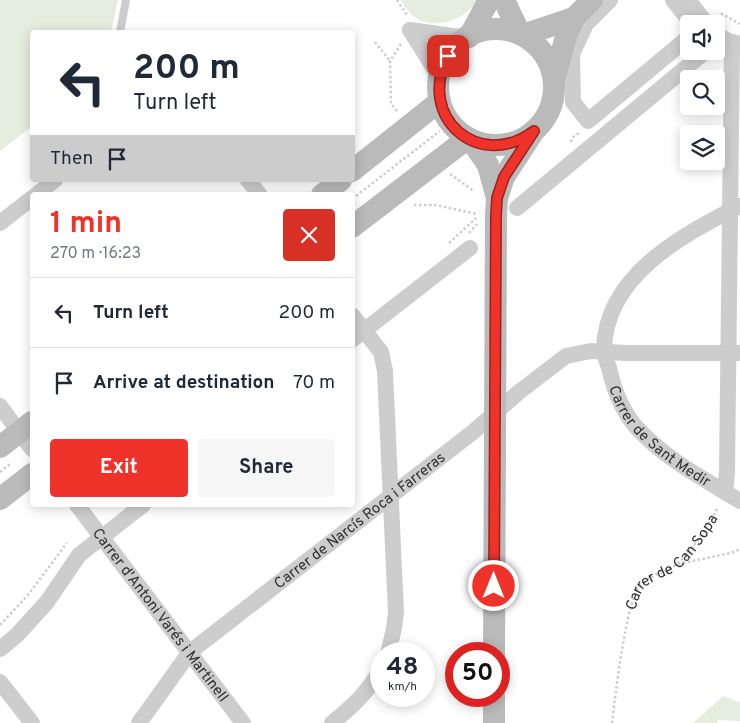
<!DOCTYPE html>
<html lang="en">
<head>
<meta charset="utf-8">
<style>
  :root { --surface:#fff; --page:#f6f6f7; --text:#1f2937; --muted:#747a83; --line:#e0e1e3; --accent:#ef332b }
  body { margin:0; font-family:Overpass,sans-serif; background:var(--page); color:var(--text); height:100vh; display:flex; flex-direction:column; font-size:19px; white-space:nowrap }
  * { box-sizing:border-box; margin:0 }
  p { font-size:16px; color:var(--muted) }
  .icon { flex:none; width:28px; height:28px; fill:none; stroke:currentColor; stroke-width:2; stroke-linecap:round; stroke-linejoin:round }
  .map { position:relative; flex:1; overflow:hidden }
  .details { position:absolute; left:30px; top:192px; width:325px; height:315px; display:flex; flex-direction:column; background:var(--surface); border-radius:5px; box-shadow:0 2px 12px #0003 }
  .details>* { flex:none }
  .top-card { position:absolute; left:30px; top:30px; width:325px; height:152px; border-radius:5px; box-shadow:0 2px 12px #0003; background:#fff; color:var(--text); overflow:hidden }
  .controls { position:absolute; left:680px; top:15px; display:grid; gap:10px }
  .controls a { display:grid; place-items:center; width:45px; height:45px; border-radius:5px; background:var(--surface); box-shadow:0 2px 12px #0003; font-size:25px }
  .speed { position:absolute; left:370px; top:642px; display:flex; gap:10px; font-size:25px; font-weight:700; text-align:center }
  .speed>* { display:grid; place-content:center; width:65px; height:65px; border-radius:50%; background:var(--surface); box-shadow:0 2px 12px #0003; line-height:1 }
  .speed small { font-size:12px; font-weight:400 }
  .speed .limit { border:8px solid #d22; background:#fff; color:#111 }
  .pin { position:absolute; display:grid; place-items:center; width:42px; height:42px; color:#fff; margin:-21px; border-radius:10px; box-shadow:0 2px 8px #0006 }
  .me { position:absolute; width:55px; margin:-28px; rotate:0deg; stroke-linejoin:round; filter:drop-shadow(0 0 4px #0008) }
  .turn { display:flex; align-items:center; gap:18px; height:105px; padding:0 20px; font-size:22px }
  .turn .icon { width:65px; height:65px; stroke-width:2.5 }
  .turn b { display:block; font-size:35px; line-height:42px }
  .then { display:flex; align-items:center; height:48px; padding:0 20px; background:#0003; gap:10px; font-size:19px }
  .round { display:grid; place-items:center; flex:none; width:52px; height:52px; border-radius:5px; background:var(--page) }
  .overview { display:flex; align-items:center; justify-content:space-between; height:85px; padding:0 20px }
  h1 { font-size:30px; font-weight:700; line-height:38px; color:var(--accent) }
  .cta { display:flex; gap:10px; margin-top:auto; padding:10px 20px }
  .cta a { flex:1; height:58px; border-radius:5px; background:var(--accent); color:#fff; font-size:20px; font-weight:700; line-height:58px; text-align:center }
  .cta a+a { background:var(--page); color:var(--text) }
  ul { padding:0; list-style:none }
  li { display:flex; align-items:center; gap:15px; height:70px; padding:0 20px; border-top:1px solid var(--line) }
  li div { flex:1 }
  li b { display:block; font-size:19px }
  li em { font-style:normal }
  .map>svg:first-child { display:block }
  .green { fill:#e5eede }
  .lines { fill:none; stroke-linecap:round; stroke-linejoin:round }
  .path { stroke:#cdcdcd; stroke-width:2.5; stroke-dasharray:2.5 2.5; stroke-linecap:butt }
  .lane { stroke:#cdcdcd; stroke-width:8 }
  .street { stroke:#cdcdcd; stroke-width:16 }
  .secondary { stroke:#bababa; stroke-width:22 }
  .route-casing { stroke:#9b211c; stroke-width:12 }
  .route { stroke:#ef332b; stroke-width:9 }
  .labels { text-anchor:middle; stroke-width:5; stroke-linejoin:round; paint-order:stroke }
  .street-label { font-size:15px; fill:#303030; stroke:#fff }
</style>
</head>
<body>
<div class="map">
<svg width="740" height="723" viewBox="0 0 740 723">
  <rect width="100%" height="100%" fill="#fff"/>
  <g class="green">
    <polygon points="0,0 118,0 111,32 32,32 32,126 0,151"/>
    <path d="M401,0H477C467,19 439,29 419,20C411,16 405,8 401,0Z"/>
    <polygon points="723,696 740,702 740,721 718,720 717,723 693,723"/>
  </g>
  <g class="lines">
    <g class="path">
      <polyline points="397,0 407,15"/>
      <polyline points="721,15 722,14 740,24"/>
      <polyline points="375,42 390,61"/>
      <polyline points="397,111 391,104 390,61 401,44"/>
      <polyline points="571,142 572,138 579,133"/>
      <polyline points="450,174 474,191"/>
      <polyline points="352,199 440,131"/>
      <polyline points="414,205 436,205 477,214"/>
      <polyline points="469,233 477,224"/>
      <polyline points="449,243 476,218"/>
      <polyline points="0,472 10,464"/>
      <polyline points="678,564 731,553 740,549"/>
      <polyline points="0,625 28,595 67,543"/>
      <path id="s1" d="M612,723C615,698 626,599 641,584C652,574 667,572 678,563C691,552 711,522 718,507"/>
    </g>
    <polyline class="lane" points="120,32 126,0"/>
    <g class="street">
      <polyline points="610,0 586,24 572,54 573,102 588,121 689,37"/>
      <polyline points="673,0 692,24"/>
      <polyline points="688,0 707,24"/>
      <polyline points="410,30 467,38"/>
      <polyline points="410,30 439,76"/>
      <polyline points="716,34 728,41 740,44"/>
      <polyline points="248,180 260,195"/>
      <polyline points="36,195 55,180"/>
      <path id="s2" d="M739,206C681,236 605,276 604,350C604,358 609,365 610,372C615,393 623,413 638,429C667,460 704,479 740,501"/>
      <polyline points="517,208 706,51"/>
      <polyline points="0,223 32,198"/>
      <polyline points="352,315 381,352 385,371 396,613 394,628 388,654"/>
      <polyline points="352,340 470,248"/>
      <polyline points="0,406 32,449"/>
      <polyline points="725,492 727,472 732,42"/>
      <path id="s3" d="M77,505L243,723"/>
      <polyline points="0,649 17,635 47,602 79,555 143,505"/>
      <polyline points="0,682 32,723"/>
      <path id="s4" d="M139,723L190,652L473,432L519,392L566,356L591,351L626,353H740"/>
      <path d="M332,723C353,706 367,693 381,669"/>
    </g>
    <g class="secondary">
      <polyline points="504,0 520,34"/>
      <circle cx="496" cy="87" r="58"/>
      <polyline points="523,35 574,18"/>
      <polyline points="469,37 489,0"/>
      <polyline points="554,80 567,33 574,18 592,0"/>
      <polyline points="470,139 488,165 497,198"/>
      <polyline points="352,171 440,101"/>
      <polyline points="322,195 341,180"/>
      <polyline points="352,227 468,138"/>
      <polyline points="0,447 32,422"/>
      <polyline points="0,499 32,474"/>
      <polyline points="494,654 496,216 497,198 504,177 534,131"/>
      <polyline points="494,723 494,696"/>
    </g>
  </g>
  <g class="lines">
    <defs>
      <path id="route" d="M448,56C416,117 479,172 534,131L504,177L497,198L496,216L494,586"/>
    </defs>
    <use href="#route" class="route-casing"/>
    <use href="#route" class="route"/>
  </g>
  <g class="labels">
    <g class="street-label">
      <text dy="5" stroke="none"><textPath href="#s2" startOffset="315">Carrer de Sant Medir</textPath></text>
      <text dy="5" stroke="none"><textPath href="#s4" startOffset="302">Carrer de Narcís Roca i Farreras</textPath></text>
      <text dy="5" stroke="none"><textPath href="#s1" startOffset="180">Carrer de Can Sopa</textPath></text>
      <text dy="5" stroke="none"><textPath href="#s3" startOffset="138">Carrer d'Antoni Varés i Martinell</textPath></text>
    </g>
  </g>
</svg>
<div class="controls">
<a><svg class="icon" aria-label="sound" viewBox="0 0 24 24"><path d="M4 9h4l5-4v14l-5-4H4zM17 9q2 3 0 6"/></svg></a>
<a><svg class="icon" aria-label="search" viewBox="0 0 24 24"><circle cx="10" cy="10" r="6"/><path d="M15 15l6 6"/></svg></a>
<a><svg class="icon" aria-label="layers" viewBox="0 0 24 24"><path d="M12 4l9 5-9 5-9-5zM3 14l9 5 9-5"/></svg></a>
</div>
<div class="speed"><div>48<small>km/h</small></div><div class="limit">50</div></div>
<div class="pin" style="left:448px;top:56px;background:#d93025"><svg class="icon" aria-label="arrive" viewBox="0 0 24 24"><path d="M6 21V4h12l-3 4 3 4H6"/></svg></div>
<svg class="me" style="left:494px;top:586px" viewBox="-20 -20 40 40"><circle r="17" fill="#ef332b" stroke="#fff" stroke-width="3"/><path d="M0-11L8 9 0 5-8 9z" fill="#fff"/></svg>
<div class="top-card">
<div class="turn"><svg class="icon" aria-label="left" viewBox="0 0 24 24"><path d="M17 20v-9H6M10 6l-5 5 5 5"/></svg><div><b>200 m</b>Turn left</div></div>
<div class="then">Then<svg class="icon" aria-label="arrive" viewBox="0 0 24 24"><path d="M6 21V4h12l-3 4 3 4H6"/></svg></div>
</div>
<section class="details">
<div class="overview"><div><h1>1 min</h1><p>270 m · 16:23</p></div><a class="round" style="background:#d93025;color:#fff"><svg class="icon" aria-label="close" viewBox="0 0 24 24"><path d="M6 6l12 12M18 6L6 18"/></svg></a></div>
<ul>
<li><svg class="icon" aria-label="left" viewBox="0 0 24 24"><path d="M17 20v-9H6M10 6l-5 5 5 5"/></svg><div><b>Turn left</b></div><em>200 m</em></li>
<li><svg class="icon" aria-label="arrive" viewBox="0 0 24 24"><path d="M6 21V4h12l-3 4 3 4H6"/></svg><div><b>Arrive at destination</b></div><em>70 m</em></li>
</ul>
<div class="cta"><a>Exit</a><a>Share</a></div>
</section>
</div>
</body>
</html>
